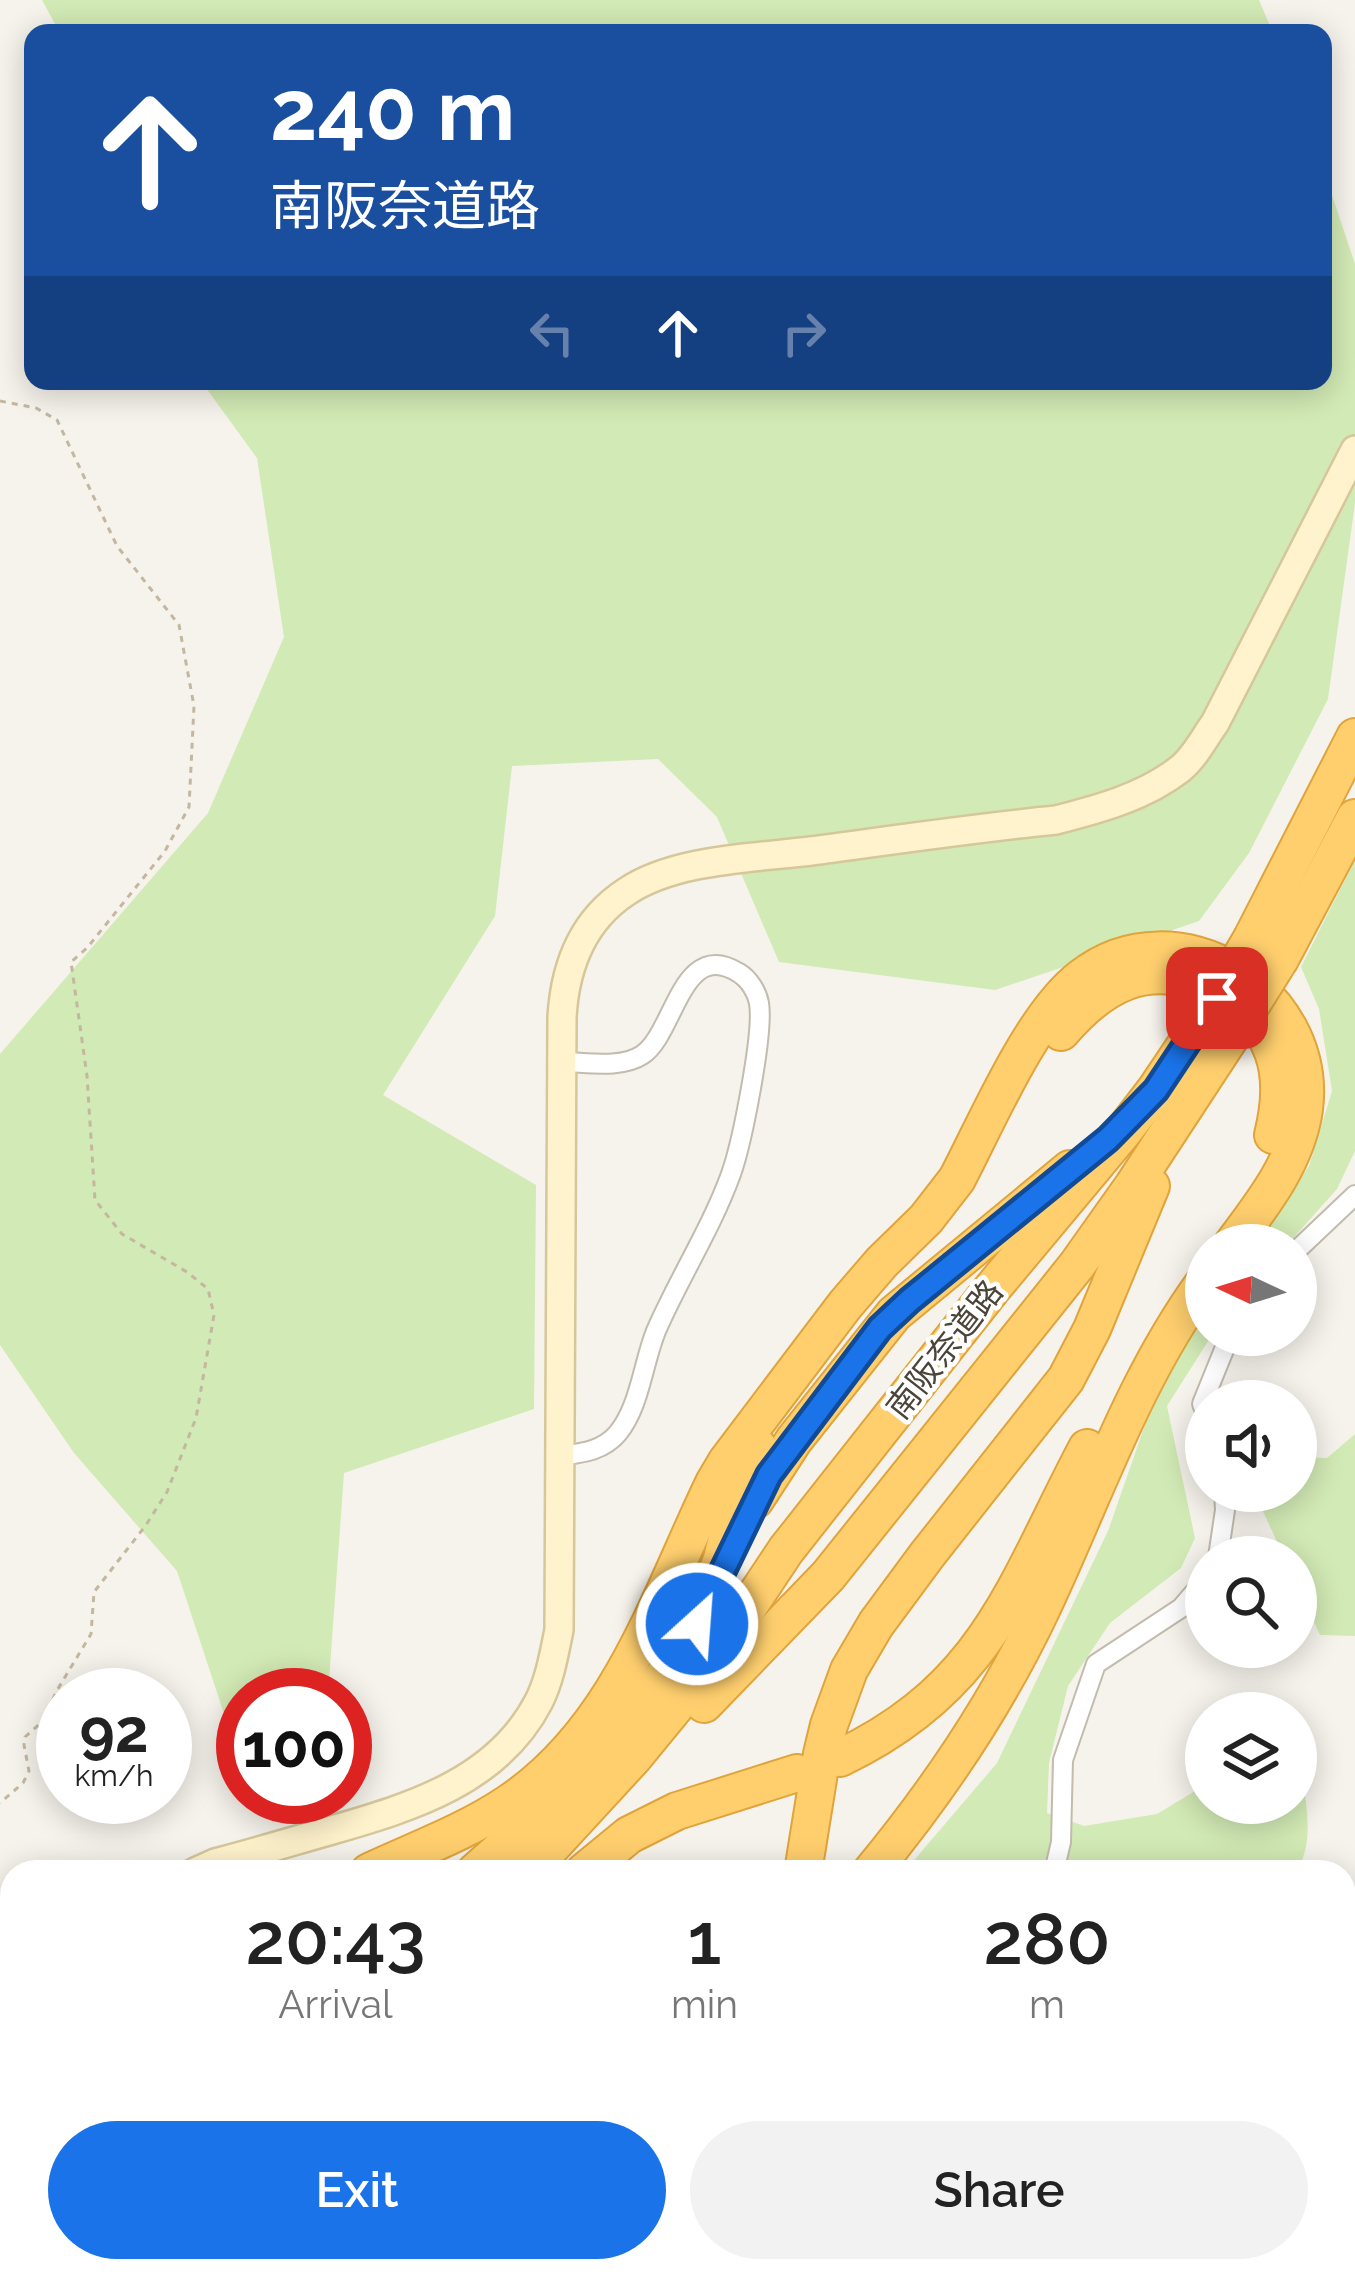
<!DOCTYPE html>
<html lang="en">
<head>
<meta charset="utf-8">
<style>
  :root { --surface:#fff; --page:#f2f2f2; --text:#222; --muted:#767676; --accent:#1a73e8 }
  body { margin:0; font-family:Raleway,"Noto Sans JP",sans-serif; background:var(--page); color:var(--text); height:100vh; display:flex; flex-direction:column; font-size:45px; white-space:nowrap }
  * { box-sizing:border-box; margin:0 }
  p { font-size:39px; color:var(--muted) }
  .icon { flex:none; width:66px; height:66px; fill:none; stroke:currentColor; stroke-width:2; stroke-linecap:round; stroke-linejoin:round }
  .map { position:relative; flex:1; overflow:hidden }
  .details { position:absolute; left:0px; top:1860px; width:1356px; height:423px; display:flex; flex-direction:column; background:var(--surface); border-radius:36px 36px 0 0; box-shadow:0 6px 30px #0003 }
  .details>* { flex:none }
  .banner { position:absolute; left:24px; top:24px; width:1308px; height:366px; border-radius:24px; box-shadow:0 6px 30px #0003; background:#1a4fa0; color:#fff; overflow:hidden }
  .needle { width:78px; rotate:274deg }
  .buttons { position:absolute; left:1185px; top:1224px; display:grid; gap:24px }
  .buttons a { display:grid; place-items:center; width:132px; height:132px; border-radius:50%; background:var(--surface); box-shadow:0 6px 30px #0003; font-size:60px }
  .speed { position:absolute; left:36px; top:1668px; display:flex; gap:24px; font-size:60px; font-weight:700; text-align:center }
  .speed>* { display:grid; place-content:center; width:156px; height:156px; border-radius:50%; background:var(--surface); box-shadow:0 6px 30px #0003; line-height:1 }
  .speed small { font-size:30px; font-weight:400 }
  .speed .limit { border:18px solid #d22; background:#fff; color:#111 }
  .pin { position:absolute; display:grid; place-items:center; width:102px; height:102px; color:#fff; margin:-51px; border-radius:24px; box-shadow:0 6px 18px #0006 }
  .me { position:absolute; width:132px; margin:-66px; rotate:26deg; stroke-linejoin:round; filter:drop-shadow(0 0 9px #0008) }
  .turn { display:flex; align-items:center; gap:42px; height:252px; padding:0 48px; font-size:54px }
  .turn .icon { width:156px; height:156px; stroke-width:2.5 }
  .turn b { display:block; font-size:84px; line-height:102px }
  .lanes { display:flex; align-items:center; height:114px; padding:0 48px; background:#0003; justify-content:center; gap:60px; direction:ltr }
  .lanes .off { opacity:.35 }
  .eta { display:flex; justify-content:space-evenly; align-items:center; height:204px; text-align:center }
  .eta b { font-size:72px; font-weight:600; line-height:84px }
  .primary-button { display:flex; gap:24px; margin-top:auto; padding:24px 48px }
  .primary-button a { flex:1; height:138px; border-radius:72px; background:var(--accent); color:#fff; font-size:48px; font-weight:600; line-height:138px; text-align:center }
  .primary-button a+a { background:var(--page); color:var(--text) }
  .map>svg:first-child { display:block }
  .green { fill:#d2eab5 }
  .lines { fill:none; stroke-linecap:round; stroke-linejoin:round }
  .river { stroke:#a9d4f2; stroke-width:36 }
  .street-casing { stroke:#c2bbae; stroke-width:22 }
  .secondary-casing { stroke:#d6c79b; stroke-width:32 }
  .highway-casing { stroke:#e0a43c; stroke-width:40 }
  .path { stroke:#c4b79f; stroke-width:3; stroke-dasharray:6 6; stroke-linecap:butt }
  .street { stroke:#fff; stroke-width:18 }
  .secondary { stroke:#fff3cd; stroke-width:27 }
  .highway { stroke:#ffcf6e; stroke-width:36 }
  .highway-bridge-casing { stroke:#e0a43c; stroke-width:40; stroke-linecap:butt }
  .highway-bridge { stroke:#ffcf6e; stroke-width:36 }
  .route-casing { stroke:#114b97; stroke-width:30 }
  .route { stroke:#1a73e8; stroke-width:21 }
  .labels { text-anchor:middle; stroke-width:9; stroke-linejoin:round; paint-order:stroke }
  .street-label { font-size:33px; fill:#4b4439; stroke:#fff }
</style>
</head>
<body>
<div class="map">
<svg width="1355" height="2282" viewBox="0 0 1355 2282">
  <rect width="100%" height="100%" fill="#f6f3ec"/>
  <g class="green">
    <polygon points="42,0 1259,0 1273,33 60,33"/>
    <polygon points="1323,168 1355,264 1355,503 1328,699 1249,853 1199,921 995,990 779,962 717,817 658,759 512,766 495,916 383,1095 536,1185 534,1409 344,1473 328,1695 243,1695 243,1738 231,1735 177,1571 74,1453 0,1345 0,1054 208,813 284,637 257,458 201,381 1323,381"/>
    <polygon points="1355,860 1355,1151 1337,1189 1287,1245 1252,1245 1309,1166 1332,1091 1319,1009 1301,967"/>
    <path d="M1206,1312V1335H1212L1167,1406L1195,1538L1181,1568L1110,1623L1068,1686L1049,1763L1047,1813L1084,1826L1157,1814L1195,1791L1206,1770V1803H1296V1747C1302,1780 1320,1846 1294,1872H1045L1036,1865L1030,1872H904L997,1763L1108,1531L1161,1379Z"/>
    <polygon points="1355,1434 1355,1636 1320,1635 1296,1583 1296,1557 1284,1557 1261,1507 1264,1491 1296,1491 1296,1457 1327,1458"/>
    <polygon points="0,2062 12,2074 12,2271 29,2271 0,2276"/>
  </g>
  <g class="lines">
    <polyline class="river" points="1351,2282 1355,2272"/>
    <defs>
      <g id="street">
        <polyline points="1296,1251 1355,1195"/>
        <polyline points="1206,1413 1202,1404 1230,1335"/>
        <path d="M560,1456C582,1453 603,1451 618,1433C640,1406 643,1363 656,1331C679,1278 711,1229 731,1174C742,1143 764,1033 759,1003C757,992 749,979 739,973C681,937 675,1034 642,1055C621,1069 585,1062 561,1062"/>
        <polyline points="1218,1557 1225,1510 1224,1491"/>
        <polyline points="1054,1872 1061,1842 1063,1760 1096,1664 1181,1608 1206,1579"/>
        <polyline points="1344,2143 1355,2148"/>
        <polyline points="643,2282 666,2276 672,2271"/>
      </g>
      <g id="secondary">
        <path d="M195,1872L215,1863C254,1853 293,1841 332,1830C412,1807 498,1781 539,1701C550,1679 554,1654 559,1630L562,1017C565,967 582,921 626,892C674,859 754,858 811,851C893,840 974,828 1056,820C1099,809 1144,797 1180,769C1195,757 1204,738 1215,723L1355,450"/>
        <polyline points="0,2024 12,2029"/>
        <polyline points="90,2271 92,2282"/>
      </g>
      <g id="highway">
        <polyline points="1252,938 1355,737"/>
        <polyline points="1280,959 1355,818"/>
        <path d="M1061,1032C1079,1011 1100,991 1127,981C1183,961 1253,996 1273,1052C1283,1079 1280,1107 1273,1135"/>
        <polyline points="755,1500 794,1440 894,1314 1070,1169"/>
        <polyline points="697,1625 722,1559 739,1487 758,1447"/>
        <polyline points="704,1704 828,1576 1077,1265 1133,1186 1245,1015"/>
        <path d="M840,1758C989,1687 1015,1584 1087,1448"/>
        <path d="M369,1872C416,1850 466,1832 509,1803C619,1729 659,1597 714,1483L727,1461L845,1305L882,1262L926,1219L957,1179C987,1122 1031,1017 1081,978C1176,903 1319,992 1304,1109C1297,1161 1262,1205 1232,1245"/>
        <path d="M475,1872C566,1793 651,1713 707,1605"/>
        <polyline points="528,1872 633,1758 711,1663 786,1550 991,1290 1123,1132 1156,1089 1217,998"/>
        <polyline points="584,1872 629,1835 677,1811 797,1773"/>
        <polyline points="803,1872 822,1754 829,1725 849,1670 876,1624 927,1555 1066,1379 1092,1329 1151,1186"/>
        <path d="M871,1872C938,1791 996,1705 1041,1610C1094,1498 1132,1381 1206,1280"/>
        <polyline points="123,2282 130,2271"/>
        <polyline points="186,2282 196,2271"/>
      </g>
    </defs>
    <use href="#street" class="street-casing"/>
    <use href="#secondary" class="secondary-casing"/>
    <use href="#highway" class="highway-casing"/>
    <g class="path">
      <polyline points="0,401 36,408 57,420 117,546 179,625 194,706 189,807 165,851 87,948 71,962 87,1076 95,1200 122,1234 187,1272 208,1289 214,1315 196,1418 167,1492 146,1525 94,1592 91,1634 56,1692 45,1719 25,1737 24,1745 29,1771 23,1783 0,1803"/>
      <polyline points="1344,2264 1355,2263"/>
      <polyline points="1327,2282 1335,2271"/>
    </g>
    <use href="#street" class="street"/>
    <use href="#secondary" class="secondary"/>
    <use href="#highway" class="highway"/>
    <defs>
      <g id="highway-bridge">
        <polyline points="1217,998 1252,938"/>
        <polyline points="1245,1015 1280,959"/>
      </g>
    </defs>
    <use href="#highway-bridge" class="highway-bridge-casing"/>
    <use href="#highway-bridge" class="highway-bridge"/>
  </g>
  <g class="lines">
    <defs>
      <polyline id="route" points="697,1624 769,1475 880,1328 910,1300 1108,1139 1156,1090 1217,998"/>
    </defs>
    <use href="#route" class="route-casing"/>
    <use href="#route" class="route"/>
  </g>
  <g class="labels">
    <g class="street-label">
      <text transform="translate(944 1349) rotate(-52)" y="12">南阪奈道路</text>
    </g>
  </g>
</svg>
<div class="buttons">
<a><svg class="needle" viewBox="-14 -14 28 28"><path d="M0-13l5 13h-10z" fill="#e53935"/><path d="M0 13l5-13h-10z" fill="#767676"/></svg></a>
<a><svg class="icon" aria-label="sound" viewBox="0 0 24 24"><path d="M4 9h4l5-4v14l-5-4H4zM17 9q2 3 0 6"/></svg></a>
<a><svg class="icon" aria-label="search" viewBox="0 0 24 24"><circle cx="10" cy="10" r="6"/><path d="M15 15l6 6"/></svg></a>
<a><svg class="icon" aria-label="layers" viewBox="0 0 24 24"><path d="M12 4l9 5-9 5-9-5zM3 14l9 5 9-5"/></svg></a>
</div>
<div class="speed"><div>92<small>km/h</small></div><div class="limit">100</div></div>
<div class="pin" style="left:1217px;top:998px;background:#d93025"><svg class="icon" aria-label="arrive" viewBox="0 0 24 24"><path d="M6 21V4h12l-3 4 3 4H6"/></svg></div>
<svg class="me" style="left:697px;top:1624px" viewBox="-20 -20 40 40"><circle r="17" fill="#1a73e8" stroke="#fff" stroke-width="3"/><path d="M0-11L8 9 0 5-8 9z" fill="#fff"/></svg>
<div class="banner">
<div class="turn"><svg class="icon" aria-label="ahead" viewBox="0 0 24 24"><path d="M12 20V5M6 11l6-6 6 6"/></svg><div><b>240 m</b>南阪奈道路</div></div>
<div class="lanes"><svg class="icon off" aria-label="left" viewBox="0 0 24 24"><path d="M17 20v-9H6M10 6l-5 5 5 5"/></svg><svg class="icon" aria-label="ahead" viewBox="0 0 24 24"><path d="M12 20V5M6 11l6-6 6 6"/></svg><svg class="icon off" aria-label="right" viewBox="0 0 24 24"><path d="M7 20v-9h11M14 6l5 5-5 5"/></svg></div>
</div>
<section class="details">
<div class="eta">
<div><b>20:43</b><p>Arrival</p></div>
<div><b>1</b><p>min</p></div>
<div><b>280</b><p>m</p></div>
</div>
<div class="primary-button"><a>Exit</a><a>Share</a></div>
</section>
</div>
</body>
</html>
